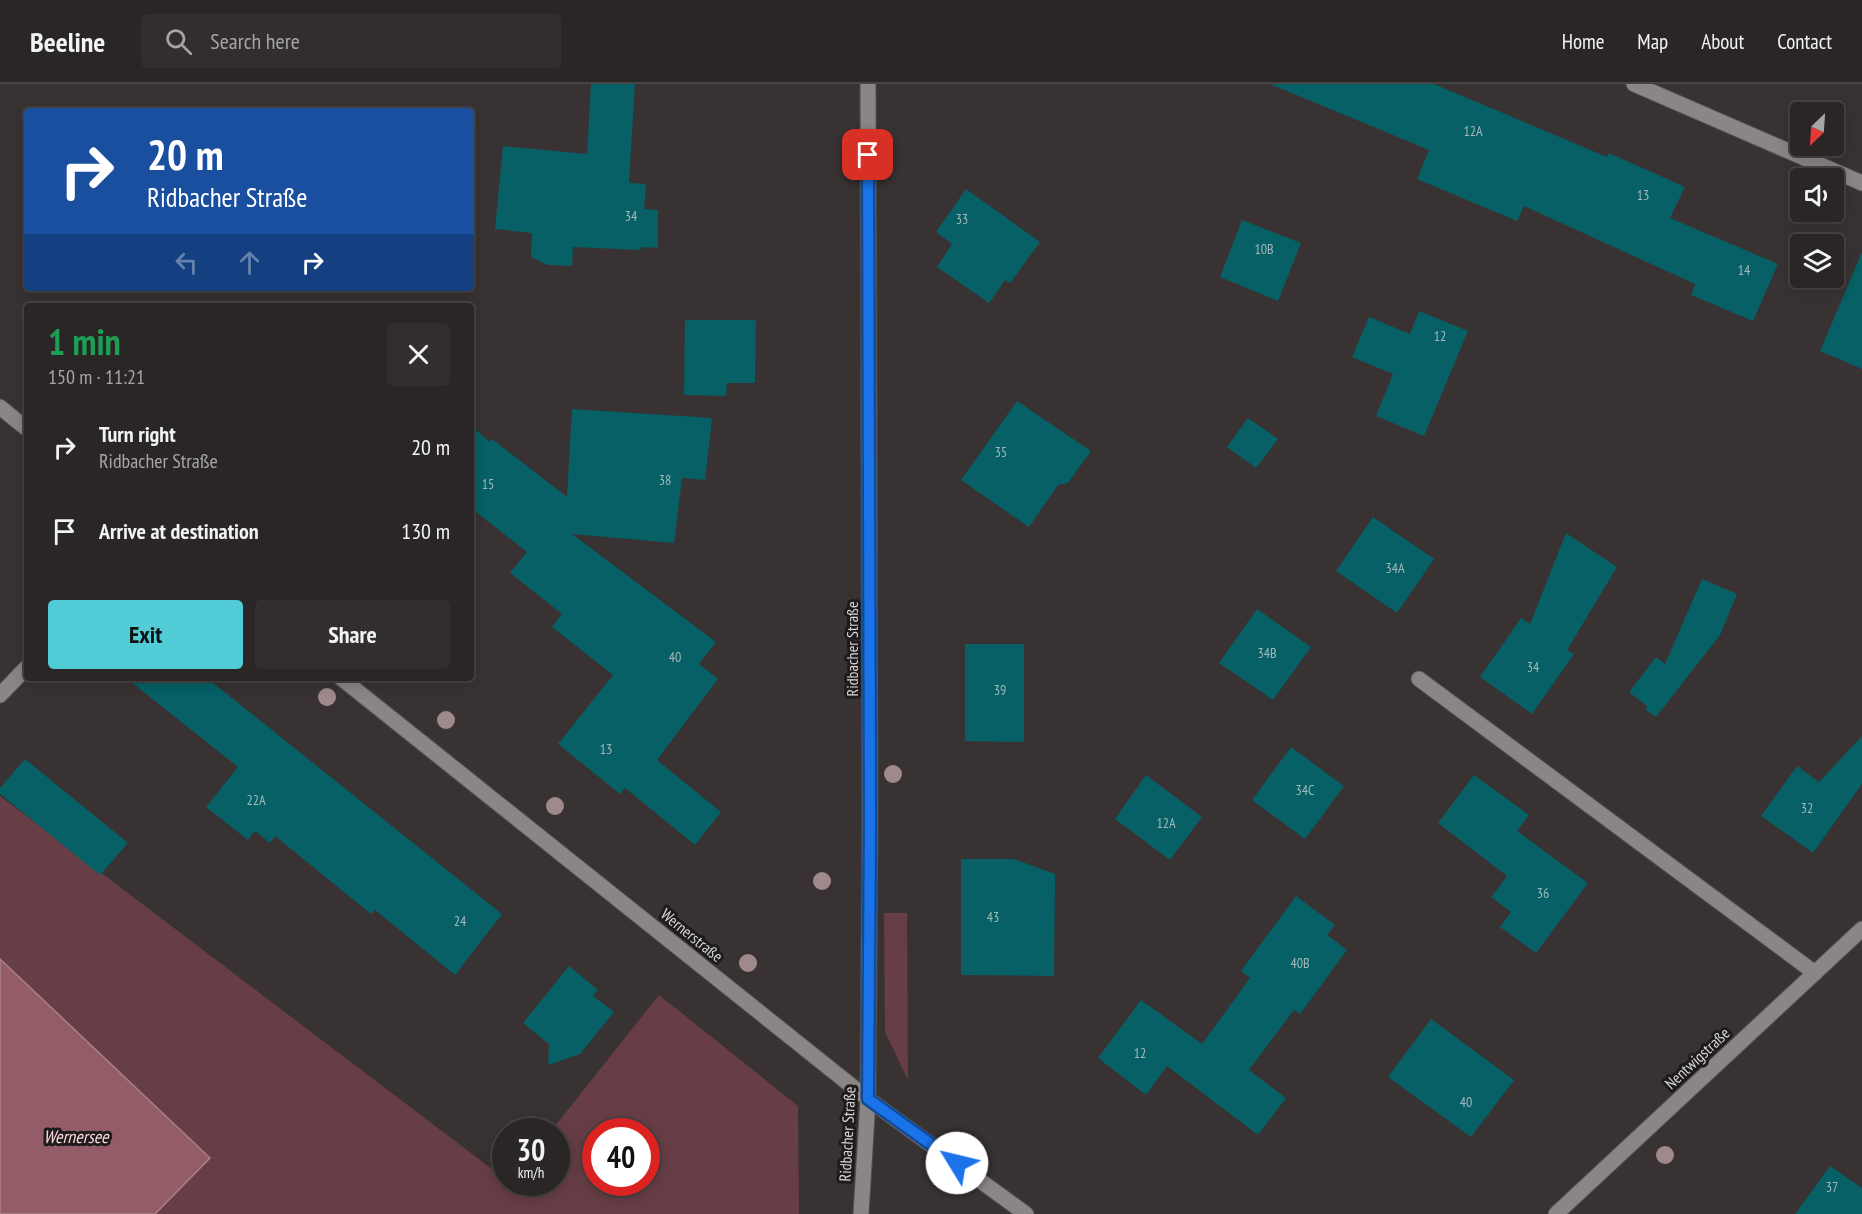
<!DOCTYPE html>
<html lang="en">
<head>
<meta charset="utf-8">
<style>
  :root { --surface:#2a2626; --page:#322e2e; --text:#f1f3f6; --muted:#a5a5a7; --line:#464343; --accent:#52ccd6 }
  body { margin:0; font-family:"PT Sans Narrow",sans-serif; background:var(--page); color:var(--text); height:100vh; display:flex; flex-direction:column; font-size:22px; white-space:nowrap }
  * { box-sizing:border-box; margin:0 }
  p { font-size:20px; color:var(--muted) }
  .icon { flex:none; width:33px; height:33px; fill:none; stroke:currentColor; stroke-width:2; stroke-linecap:round; stroke-linejoin:round }
  .map { position:relative; flex:1; overflow:hidden }
  .sheet { position:absolute; left:24px; top:219px; width:450px; height:378px; display:flex; flex-direction:column; background:var(--surface); border-radius:6px; box-shadow:0 3px 15px #0003,0 0 0 2px var(--line) }
  .sheet>* { flex:none }
  .banner { position:absolute; left:24px; top:24px; width:450px; height:183px; border-radius:6px; box-shadow:0 3px 15px #0003,0 0 0 2px var(--line); background:#1a4fa0; color:#fff; overflow:hidden }
  .needle { width:39px; rotate:205deg }
  .tools { position:absolute; left:1790px; top:18px; display:grid; gap:12px }
  .tools a { display:grid; place-items:center; width:54px; height:54px; border-radius:6px; background:var(--surface); box-shadow:0 3px 15px #0003,0 0 0 2px var(--line); font-size:30px }
  .speed { position:absolute; left:492px; top:1034px; display:flex; gap:12px; font-size:30px; font-weight:700; text-align:center }
  .speed>* { display:grid; place-content:center; width:78px; height:78px; border-radius:50%; background:var(--surface); box-shadow:0 3px 15px #0003,0 0 0 2px var(--line); line-height:1 }
  .speed small { font-size:15px; font-weight:400 }
  .speed .limit { border:9px solid #d22; background:#fff; color:#111 }
  .pin { position:absolute; display:grid; place-items:center; width:51px; height:51px; color:#fff; margin:-26px; border-radius:12px; box-shadow:0 3px 9px #0006 }
  .me { position:absolute; width:66px; margin:-33px; rotate:306deg; stroke-linejoin:round; filter:drop-shadow(0 0 4px #0008) }
  .turn { display:flex; align-items:center; gap:21px; height:126px; padding:0 24px; font-size:27px }
  .turn .icon { width:78px; height:78px; stroke-width:2.5 }
  .turn b { display:block; font-size:42px; line-height:51px }
  .lanes { display:flex; align-items:center; height:57px; padding:0 24px; background:#0003; justify-content:center; gap:30px; direction:ltr }
  .lanes .off { opacity:.35 }
  .round { display:grid; place-items:center; flex:none; width:63px; height:63px; border-radius:6px; background:var(--page) }
  .headline { display:flex; align-items:center; justify-content:space-between; height:102px; padding:0 24px }
  h1 { font-size:36px; font-weight:700; line-height:45px; color:#1e9e55 }
  .primary-button { display:flex; gap:12px; margin-top:auto; padding:12px 24px }
  .primary-button a { flex:1; height:69px; border-radius:6px; background:var(--accent); color:#111; font-size:24px; font-weight:700; line-height:69px; text-align:center }
  .primary-button a+a { background:var(--page); color:var(--text) }
  ul { padding:0; list-style:none }
  li { display:flex; align-items:center; gap:18px; height:84px; padding:0 24px }
  li div { flex:1 }
  li b { display:block; font-size:22px }
  li em { font-style:normal }
  header { display:flex; align-items:center; gap:36px; box-sizing:border-box; height:84px; padding:0 30px; background:var(--surface); border-bottom:2px solid var(--line) }
  header strong { font-size:28px }
  nav { display:flex; gap:33px; margin-inline-start:auto; font-size:21px }
  .search { width:420px; height:54px; background:var(--page); display:flex; align-items:center; gap:15px; box-sizing:border-box; padding:0 21px; border-radius:6px; color:var(--muted); font-size:22px }
  .map>svg:first-child { display:block }
  .green { fill:#683e46; fill-rule:evenodd }
  .water { fill:#945c67; stroke:#a98188; stroke-width:1.5 }
  .building { fill:#066066 }
  .lines { fill:none; stroke-linecap:round; stroke-linejoin:round }
  .service-casing { stroke:#534f4f; stroke-width:17 }
  .minor-casing { stroke:#534f4f; stroke-width:17 }
  .tertiary-casing { stroke:#534f4f; stroke-width:17 }
  .service { stroke:#8c8586; stroke-width:15 }
  .minor { stroke:#8c8586; stroke-width:15 }
  .tertiary { stroke:#8c8586; stroke-width:15 }
  .tree { fill:#a0898d }
  .route-casing { stroke:#114b97; stroke-width:15 }
  .route { stroke:#1a73e8; stroke-width:10 }
  .labels { text-anchor:middle; stroke-width:6; stroke-linejoin:round; paint-order:stroke }
  .number-label { font-size:14px; fill:#a4b8ba }
  .street-label { font-size:16px; fill:#d9d6d6; stroke:#1d1b1b }
  .water-label { font-size:18px; font-style:italic; fill:#fbd6dc; stroke:#1d1b1b }
</style>
</head>
<body>
<header>
<strong>Beeline</strong>
<div class="search"><svg class="icon" aria-label="search" viewBox="0 0 24 24"><circle cx="10" cy="10" r="6"/><path d="M15 15l6 6"/></svg>Search here</div>
<nav><a>Home</a><a>Map</a><a>About</a><a>Contact</a></nav>
</header>
<div class="map">
<svg width="1862" height="1130" viewBox="0 0 1862 1130">
  <rect width="100%" height="100%" fill="#383233"/>
  <g class="green">
    <path d="M0,712L505,1095L506,1098H556V1047H551L659,911L798,1022L799,1130H155L210,1073L0,875ZM596,1047H646V1098H596Z"/>
    <polygon points="884,829 907,829 908,996 885,948"/>
  </g>
  <polygon class="water" points="0,875 210,1074 155,1130 0,1130"/>
  <g class="building">
    <polygon points="591,0 635,0 629,99 646,100 644,125 658,126 658,164 642,163 640,166 573,163 572,182 548,181 531,173 532,149 495,145 503,62 587,70"/>
    <polygon points="1270,0 1434,0 1607,73 1609,69 1685,103 1670,134 1778,180 1753,237 1691,211 1695,200 1524,122 1517,137 1417,95 1429,66"/>
    <polygon points="966,105 1040,158 1010,199 1005,196 989,219 937,183 952,160 936,148"/>
    <polygon points="1242,136 1301,159 1278,217 1220,193"/>
    <polygon points="1862,168 1862,285 1820,267"/>
    <polygon points="1419,227 1468,247 1424,352 1376,332 1393,290 1352,273 1369,233 1410,250"/>
    <polygon points="685,236 756,236 755,299 727,299 726,312 684,311"/>
    <polygon points="1017,317 1091,367 1068,399 1058,401 1029,443 961,396"/>
    <polygon points="572,325 712,334 705,396 682,394 674,459 572,450 716,558 699,580 718,595 657,676 721,728 695,761 625,704 620,710 558,660 613,591 552,543 562,530 510,489 527,468 471,424 471,342 490,358 492,355 567,413"/>
    <polygon points="1248,334 1278,355 1256,384 1227,363"/>
    <polygon points="1373,433 1434,475 1397,529 1336,487"/>
    <polygon points="1566,449 1617,483 1567,566 1574,570 1532,630 1480,593 1521,534 1530,540"/>
    <polygon points="1702,495 1737,510 1720,551 1656,633 1646,626 1647,622 1629,608 1656,573 1665,580"/>
    <polygon points="1257,525 1311,563 1273,616 1219,579"/>
    <polygon points="965,560 1024,560 1024,658 965,657"/>
    <polygon points="126,594 207,594 502,830 455,891 375,826 371,830 275,752 270,759 255,747 248,756 206,723 238,683"/>
    <polygon points="1862,652 1862,700 1813,769 1761,732 1797,682 1819,698"/>
    <polygon points="1291,663 1344,702 1305,755 1252,716"/>
    <polygon points="25,675 128,759 100,791 0,710 0,704"/>
    <polygon points="1146,691 1202,733 1170,776 1115,735"/>
    <polygon points="1474,691 1529,731 1517,747 1588,799 1536,869 1500,843 1511,828 1491,813 1507,792 1438,739"/>
    <polygon points="961,775 1014,775 1055,790 1054,892 961,891"/>
    <polygon points="1296,812 1335,841 1327,851 1347,866 1300,930 1294,926 1249,986 1286,1014 1258,1051 1167,982 1146,1011 1098,974 1141,916 1202,960 1250,894 1241,887"/>
    <polygon points="569,882 598,906 593,912 614,928 580,970 548,981 549,960 523,939"/>
    <polygon points="1431,935 1514,996 1471,1053 1388,993"/>
    <polygon points="1830,1082 1862,1104 1862,1130 1795,1130"/>
  </g>
  <g class="lines">
    <defs>
      <polyline id="service" points="1419,595 1815,889"/>
      <g id="minor">
        <polyline points="1634,0 1862,99"/>
        <polyline points="0,323 27,345"/>
        <polyline points="341,594 868,1015"/>
        <polyline points="0,611 27,583"/>
        <polyline points="1556,1130 1862,845"/>
      </g>
      <g id="tertiary">
        <polyline points="868,1015 1026,1130"/>
        <polyline points="861,1130 868,1015 870,738 868,0"/>
      </g>
    </defs>
    <use href="#service" class="service-casing"/>
    <use href="#minor" class="minor-casing"/>
    <use href="#tertiary" class="tertiary-casing"/>
    <use href="#service" class="service"/>
    <use href="#minor" class="minor"/>
    <use href="#tertiary" class="tertiary"/>
  </g>
  <g class="tree">
    <circle cx="327" cy="613" r="9"/>
    <circle cx="446" cy="636" r="9"/>
    <circle cx="893" cy="690" r="9"/>
    <circle cx="555" cy="722" r="9"/>
    <circle cx="822" cy="797" r="9"/>
    <circle cx="748" cy="879" r="9"/>
    <circle cx="1665" cy="1071" r="9"/>
  </g>
  <g class="lines">
    <defs>
      <polyline id="route" points="868,71 870,738 868,1015 957,1079"/>
    </defs>
    <use href="#route" class="route-casing"/>
    <use href="#route" class="route"/>
  </g>
  <g class="labels">
    <g class="number-label">
      <text x="1473" y="52">12A</text>
      <text x="1643" y="116">13</text>
      <text x="631" y="137">34</text>
      <text x="962" y="140">33</text>
      <text x="1264" y="170">10B</text>
      <text x="1744" y="191">14</text>
      <text x="1440" y="257">12</text>
      <text x="1001" y="373">35</text>
      <text x="665" y="401">38</text>
      <text x="488" y="405">15</text>
      <text x="1395" y="489">34A</text>
      <text x="1267" y="574">34B</text>
      <text x="675" y="578">40</text>
      <text x="1533" y="588">34</text>
      <text x="1000" y="611">39</text>
      <text x="606" y="670">13</text>
      <text x="1305" y="711">34C</text>
      <text x="256" y="721">22A</text>
      <text x="1807" y="729">32</text>
      <text x="1166" y="744">12A</text>
      <text x="1543" y="814">36</text>
      <text x="993" y="838">43</text>
      <text x="460" y="842">24</text>
      <text x="1300" y="884">40B</text>
      <text x="1140" y="974">12</text>
      <text x="1466" y="1023">40</text>
      <text x="1832" y="1108">37</text>
    </g>
    <g class="street-label">
      <text transform="translate(852 565) rotate(-90)" y="6">Ridbacher Straße</text>
      <text transform="translate(692 851) rotate(39)" y="6">Wernerstraße</text>
      <text transform="translate(1697 974) rotate(-43)" y="6">Nentwigstraße</text>
      <text transform="translate(847 1050) rotate(-87)" y="6">Ridbacher Straße</text>
    </g>
    <g class="water-label">
      <text x="76" y="1059">Wernersee</text>
    </g>
  </g>
</svg>
<div class="tools">
<a><svg class="needle" viewBox="-14 -14 28 28"><path d="M0-13l5 13h-10z" fill="#e53935"/><path d="M0 13l5-13h-10z" fill="#a5a5a7"/></svg></a>
<a><svg class="icon" aria-label="sound" viewBox="0 0 24 24"><path d="M4 9h4l5-4v14l-5-4H4zM17 9q2 3 0 6"/></svg></a>
<a><svg class="icon" aria-label="layers" viewBox="0 0 24 24"><path d="M12 4l9 5-9 5-9-5zM3 14l9 5 9-5"/></svg></a>
</div>
<div class="speed"><div>30<small>km/h</small></div><div class="limit">40</div></div>
<div class="pin" style="left:868px;top:71px;background:#d93025"><svg class="icon" aria-label="arrive" viewBox="0 0 24 24"><path d="M6 21V4h12l-3 4 3 4H6"/></svg></div>
<svg class="me" style="left:957px;top:1079px" viewBox="-20 -20 40 40"><circle r="19" fill="#fff"/><path d="M0-13L10 11 0 6-10 11z" fill="#1a73e8"/></svg>
<div class="banner">
<div class="turn"><svg class="icon" aria-label="right" viewBox="0 0 24 24"><path d="M7 20v-9h11M14 6l5 5-5 5"/></svg><div><b>20 m</b>Ridbacher Straße</div></div>
<div class="lanes"><svg class="icon off" aria-label="left" viewBox="0 0 24 24"><path d="M17 20v-9H6M10 6l-5 5 5 5"/></svg><svg class="icon off" aria-label="ahead" viewBox="0 0 24 24"><path d="M12 20V5M6 11l6-6 6 6"/></svg><svg class="icon" aria-label="right" viewBox="0 0 24 24"><path d="M7 20v-9h11M14 6l5 5-5 5"/></svg></div>
</div>
<section class="sheet">
<div class="headline"><div><h1>1 min</h1><p>150 m · 11:21</p></div><a class="round"><svg class="icon" aria-label="close" viewBox="0 0 24 24"><path d="M6 6l12 12M18 6L6 18"/></svg></a></div>
<ul>
<li><svg class="icon" aria-label="right" viewBox="0 0 24 24"><path d="M7 20v-9h11M14 6l5 5-5 5"/></svg><div><b>Turn right</b><p>Ridbacher Straße</p></div><em>20 m</em></li>
<li><svg class="icon" aria-label="arrive" viewBox="0 0 24 24"><path d="M6 21V4h12l-3 4 3 4H6"/></svg><div><b>Arrive at destination</b></div><em>130 m</em></li>
</ul>
<div class="primary-button"><a>Exit</a><a>Share</a></div>
</section>
</div>
</body>
</html>
